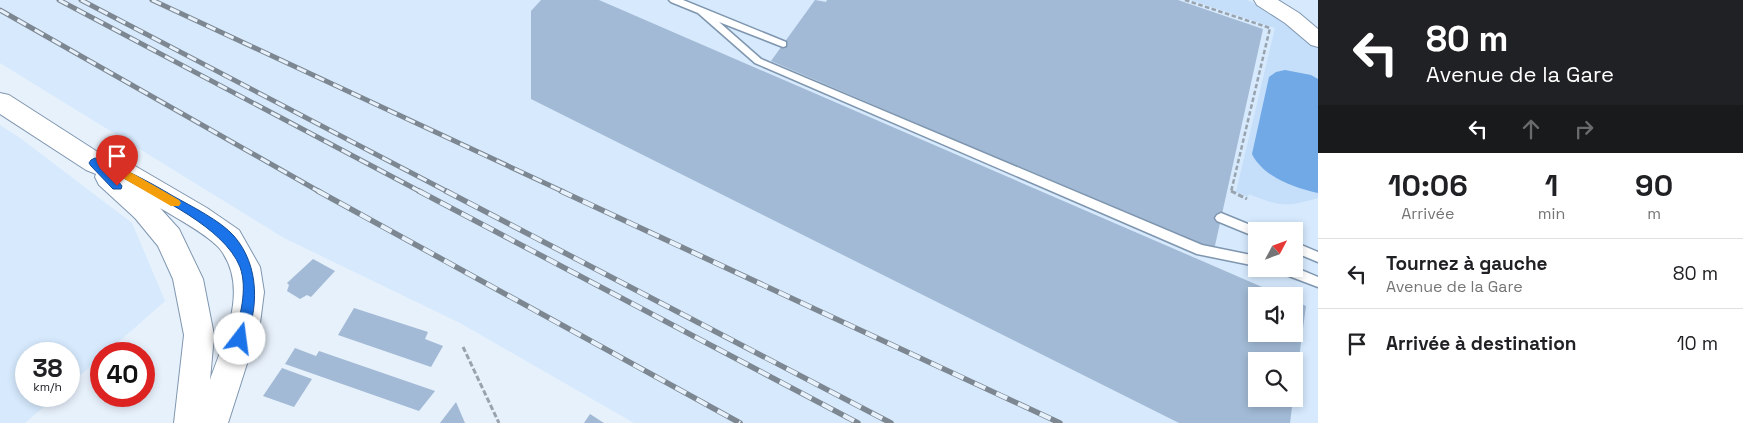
<!DOCTYPE html>
<html lang="fr">
<head>
<meta charset="utf-8">
<style>
  :root { --surface:#fff; --page:#f2f2f2; --text:#202124; --muted:#757577; --line:#e0e0e0 }
  body { margin:0; font-family:"Space Grotesk",sans-serif; background:var(--page); color:var(--text); height:100vh; display:flex; flex-direction:column; font-size:19px; white-space:nowrap }
  * { box-sizing:border-box; margin:0 }
  p { font-size:16px; color:var(--muted) }
  .icon { flex:none; width:28px; height:28px; fill:none; stroke:currentColor; stroke-width:2; stroke-linecap:round; stroke-linejoin:round }
  .map { position:relative; flex:1; overflow:hidden }
  .sheet { display:flex; flex-direction:column; background:var(--surface); width:425px }
  .sheet>* { flex:none }
  .guide { background:#202124; color:#fff; overflow:hidden }
  .needle { width:32px; rotate:49deg }
  .controls { position:absolute; left:1248px; top:222px; display:grid; gap:10px }
  .controls a { display:grid; place-items:center; width:55px; height:55px; border-radius:0px; background:var(--surface); box-shadow:0 2px 8px #0003; font-size:25px }
  .speed { position:absolute; left:15px; top:342px; display:flex; gap:10px; font-size:25px; font-weight:700; text-align:center }
  .speed>* { display:grid; place-content:center; width:65px; height:65px; border-radius:50%; background:var(--surface); box-shadow:0 2px 8px #0003; line-height:1 }
  .speed small { font-size:12px; font-weight:400 }
  .speed .limit { border:8px solid #d22; background:#fff; color:#111 }
  .pin { position:absolute; display:grid; place-items:center; width:42px; height:42px; color:#fff; margin:-51px -21px; border-radius:50% 50% 50% 0; rotate:-45deg; box-shadow:0 0 5px #0007 }
  .pin .icon { rotate:45deg }
  .me { position:absolute; width:55px; margin:-28px; rotate:15deg; stroke-linejoin:round; filter:drop-shadow(0 0 4px #0008) }
  .turn { display:flex; align-items:center; gap:18px; height:105px; padding:0 25px; font-size:22px }
  .turn .icon { width:65px; height:65px; stroke-width:2.5 }
  .turn b { display:block; font-size:35px; line-height:42px }
  .lanes { display:flex; align-items:center; height:48px; padding:0 25px; background:#0003; justify-content:center; gap:25px; direction:ltr }
  .lanes .off { opacity:.35 }
  .eta { display:flex; justify-content:space-evenly; align-items:center; height:85px; text-align:center }
  .eta b { font-size:30px; font-weight:600; line-height:35px }
  ul { padding:0; list-style:none }
  li { display:flex; align-items:center; gap:15px; height:70px; padding:0 25px; border-top:1px solid var(--line) }
  li div { flex:1 }
  li b { display:block; font-size:19px }
  li em { font-style:normal }
  main { display:flex; flex:1; min-height:0 }
  .map>svg:first-child { display:block }
  .built { fill:#d6e9fd; fill-rule:evenodd }
  .green { fill:#c5def9 }
  .water { fill:#70a9e6 }
  .building { fill:#a2bad5 }
  .lines { fill:none; stroke-linecap:round; stroke-linejoin:round }
  .lane-casing { stroke:#7f96af; stroke-width:3 }
  .street-casing { stroke:#7f96af; stroke-width:2 }
  .secondary-casing { stroke:#7f96af; stroke-width:2 }
  .path-far1 { stroke:#99a3ad; stroke-width:2.5; stroke-dasharray:4.5 2.5; stroke-linecap:butt }
  .path { stroke:#99a3ad; stroke-width:3; stroke-dasharray:5.5 2.5; stroke-linecap:butt }
  .lane { fill:#fff; fill-rule:evenodd }
  .street { fill:#fff; fill-rule:evenodd }
  .secondary { fill:#fff; fill-rule:evenodd }
  .rail-far1-casing { stroke:#7d8791; stroke-width:5 }
  .rail-casing { stroke:#7d8791; stroke-width:5.5 }
  .rail-far1 { stroke:#e7f1fc; stroke-width:3; stroke-dasharray:10; stroke-linecap:butt }
  .rail { stroke:#e7f1fc; stroke-width:4; stroke-dasharray:12; stroke-linecap:butt }
  .route { fill:#1a73e8; stroke:#114b97 }
  .slow { fill:#f59e0b }
</style>
</head>
<body>
<main>
<div class="map">
<svg width="1318" height="423" viewBox="0 0 1318 423">
  <rect width="100%" height="100%" fill="#e7f1fc"/>
  <g class="built">
    <path d="M0,0H1318V423H634L460,323L284,238L0,63ZM1256,231H1294V269H1256ZM1256,296H1294V334H1256ZM1256,361H1294V399H1256Z"/>
    <polygon points="0,125 20,138 132,223 165,301 105,354 101,354 101,357 69,385 69,354 26,354 26,396 56,396 25,423 0,423"/>
  </g>
  <path class="green" d="M1191,0H1247L1281,17L1318,49V198C1285,207 1281,207 1249,194L1248,197L1236,192L1275,28Z"/>
  <path class="water" d="M1285,70L1311,75L1318,79V193C1295,188 1263,177 1252,154L1269,77L1276,72Z"/>
  <g class="building">
    <polygon points="541,0 599,0 1283,296 1256,296 1256,334 1294,334 1294,301 1306,306 1295,388 1294,361 1256,361 1256,399 1293,399 1290,423 1179,423 531,99 531,11"/>
    <polygon points="815,0 826,2 827,0 1178,0 1263,29 1214,250 771,61"/>
    <polygon points="313,259 335,271 311,297 307,295 300,299 287,291 289,285 287,283"/>
    <polygon points="354,308 428,332 425,339 443,346 431,367 338,335"/>
    <polygon points="295,348 316,356 319,351 435,391 419,411 285,364"/>
    <polygon points="282,368 312,379 294,407 263,396"/>
    <polygon points="456,402 465,423 440,423"/>
    <polygon points="590,414 604,423 584,423"/>
  </g>
  <g class="lines">
    <defs>
      <g id="lane">
        <polygon points="669,0 683,0 786,42 786,46 783,47 719,22 761,59 1202,245 1256,256 1256,266 1197,254 755,63 698,13 671,2"/>
        <polygon points="1221,213 1260,229 1261,231 1256,231 1256,237 1217,221 1215,218 1217,215"/>
        <polygon points="1294,242 1318,252 1318,262 1294,252"/>
        <polygon points="1294,267 1318,277 1318,287 1281,273 1279,269 1294,269"/>
      </g>
      <polygon id="street" points="1254,0 1278,0 1299,13 1318,29 1318,47 1311,45 1285,23 1257,5"/>
      <path id="secondary" d="M0,93L9,95L104,156L135,166L207,208L239,230L260,267L264,292L260,323L228,423H174L184,335L173,279L158,246L135,218L99,185L95,177L96,174L86,170L0,114ZM160,208C175,217 210,236 220,249C250,288 224,340 210,380L214,335L203,279L179,229Z"/>
    </defs>
    <use href="#lane" class="lane-casing"/>
    <use href="#street" class="street-casing"/>
    <use href="#secondary" class="secondary-casing"/>
    <polyline class="path-far1" points="1185,0 1270,28 1231,192"/>
    <g class="path">
      <polyline points="1231,191 1247,199"/>
      <polyline points="463,347 499,423"/>
    </g>
    <use href="#lane" class="lane"/>
    <use href="#street" class="street"/>
    <use href="#secondary" class="secondary"/>
    <defs>
      <g id="rail-far1">
        <polyline points="59,0 421,192"/>
        <polyline points="81,0 448,192"/>
        <polyline points="152,0 564,192"/>
        <polyline points="0,10 320,192"/>
      </g>
      <g id="rail">
        <polyline points="318,191 740,423"/>
        <polyline points="419,191 858,423"/>
        <polyline points="446,191 891,423"/>
        <polyline points="561,191 1060,423"/>
      </g>
    </defs>
    <use href="#rail-far1" class="rail-far1-casing"/>
    <use href="#rail" class="rail-casing"/>
    <use href="#rail-far1" class="rail-far1"/>
    <use href="#rail" class="rail"/>
  </g>
  <path class="route" d="M95,158C123,168 148,181 173,196C191,206 221,221 234,236C260,266 259,309 244,344L240,345L235,344L233,339C240,318 248,289 240,267C224,227 158,198 122,177L112,173L122,186L121,189H113L91,166L89,163L91,160Z"/>
  <polygon class="slow" points="125,169 179,200 181,203 179,206 171,206 121,177 119,174"/>
</svg>
<div class="controls">
<a><svg class="needle" viewBox="-14 -14 28 28"><path d="M0-13l5 13h-10z" fill="#e53935"/><path d="M0 13l5-13h-10z" fill="#757577"/></svg></a>
<a><svg class="icon" aria-label="sound" viewBox="0 0 24 24"><path d="M4 9h4l5-4v14l-5-4H4zM17 9q2 3 0 6"/></svg></a>
<a><svg class="icon" aria-label="search" viewBox="0 0 24 24"><circle cx="10" cy="10" r="6"/><path d="M15 15l6 6"/></svg></a>
</div>
<div class="speed"><div>38<small>km/h</small></div><div class="limit">40</div></div>
<div class="pin" style="left:117px;top:186px;background:#d93025"><svg class="icon" aria-label="arrive" viewBox="0 0 24 24"><path d="M6 21V4h12l-3 4 3 4H6"/></svg></div>
<svg class="me" style="left:240px;top:339px" viewBox="-20 -20 40 40"><circle r="19" fill="#fff"/><path d="M0-13L10 11 0 6-10 11z" fill="#1a73e8"/></svg>
</div>
<section class="sheet">
<div class="guide">
<div class="turn"><svg class="icon" aria-label="left" viewBox="0 0 24 24"><path d="M17 20v-9H6M10 6l-5 5 5 5"/></svg><div><b>80 m</b>Avenue de la Gare</div></div>
<div class="lanes"><svg class="icon" aria-label="left" viewBox="0 0 24 24"><path d="M17 20v-9H6M10 6l-5 5 5 5"/></svg><svg class="icon off" aria-label="ahead" viewBox="0 0 24 24"><path d="M12 20V5M6 11l6-6 6 6"/></svg><svg class="icon off" aria-label="right" viewBox="0 0 24 24"><path d="M7 20v-9h11M14 6l5 5-5 5"/></svg></div>
</div>
<div class="eta">
<div><b>10:06</b><p>Arrivée</p></div>
<div><b>1</b><p>min</p></div>
<div><b>90</b><p>m</p></div>
</div>
<ul>
<li><svg class="icon" aria-label="left" viewBox="0 0 24 24"><path d="M17 20v-9H6M10 6l-5 5 5 5"/></svg><div><b>Tournez à gauche</b><p>Avenue de la Gare</p></div><em>80 m</em></li>
<li><svg class="icon" aria-label="arrive" viewBox="0 0 24 24"><path d="M6 21V4h12l-3 4 3 4H6"/></svg><div><b>Arrivée à destination</b></div><em>10 m</em></li>
</ul>
</section>
</main>
</body>
</html>
